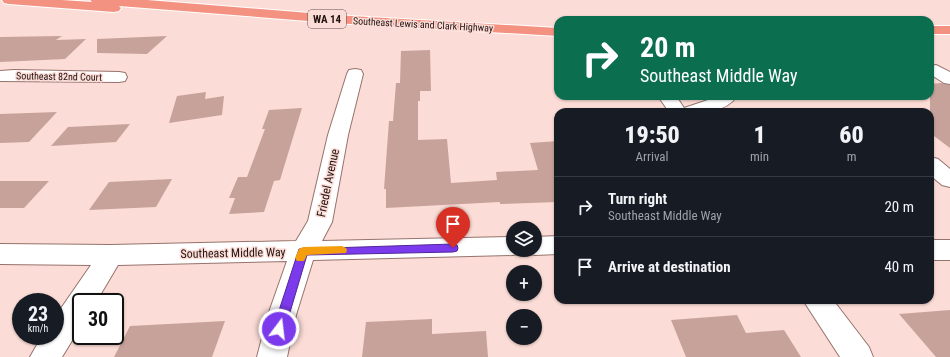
<!DOCTYPE html>
<html lang="en">
<head>
<meta charset="utf-8">
<style>
  :root { --surface:#171b24; --page:#20242c; --text:#f1f3f6; --muted:#9ea1a6; --line:#363941 }
  body { margin:0; font-family:"Roboto Condensed",sans-serif; background:var(--page); color:var(--text); height:100vh; display:flex; flex-direction:column; font-size:15px; white-space:nowrap }
  * { box-sizing:border-box; margin:0 }
  p { font-size:13px; color:var(--muted) }
  .icon { flex:none; width:22px; height:22px; fill:none; stroke:currentColor; stroke-width:2; stroke-linecap:round; stroke-linejoin:round }
  .map { position:relative; flex:1; overflow:hidden }
  .side { position:absolute; left:554px; top:108px; width:380px; height:196px; display:flex; flex-direction:column; background:var(--surface); border-radius:12px; box-shadow:0 1px 3px #0004 }
  .side>* { flex:none }
  .banner { position:absolute; left:554px; top:16px; width:380px; height:84px; border-radius:12px; box-shadow:0 1px 3px #0004; background:#0b6e4f; color:#fff; overflow:hidden }
  .tools { position:absolute; left:506px; top:221px; display:grid; gap:8px }
  .tools a { display:grid; place-items:center; width:36px; height:36px; border-radius:50%; background:var(--surface); box-shadow:0 1px 3px #0004; font-size:20px }
  .speed { position:absolute; left:12px; top:293px; display:flex; gap:8px; font-size:20px; font-weight:700; text-align:center }
  .speed>* { display:grid; place-content:center; width:52px; height:52px; border-radius:50%; background:var(--surface); box-shadow:0 1px 3px #0004; line-height:1 }
  .speed small { font-size:10px; font-weight:400 }
  .speed .limit { border:2px solid #111; border-radius:6px; background:#fff; color:#111 }
  .pin { position:absolute; display:grid; place-items:center; width:34px; height:34px; color:#fff; margin:-41px -17px; border-radius:50% 50% 50% 0; rotate:-45deg; box-shadow:0 0 4px #0007 }
  .pin .icon { rotate:45deg }
  .me { position:absolute; width:44px; margin:-22px; rotate:15deg; stroke-linejoin:round; filter:drop-shadow(0 0 3px #0008) }
  .turn { display:flex; align-items:center; gap:14px; height:84px; padding:0 20px; font-size:18px }
  .turn .icon { width:52px; height:52px; stroke-width:2.5 }
  .turn b { display:block; font-size:28px; line-height:34px }
  .eta { display:flex; justify-content:space-evenly; align-items:center; height:68px; text-align:center }
  .eta b { font-size:24px; font-weight:800; line-height:28px }
  ul { padding:0; list-style:none }
  li { display:flex; align-items:center; gap:12px; height:60px; padding:0 20px; border-top:1px solid var(--line) }
  li div { flex:1 }
  li b { display:block; font-size:15px }
  li em { font-style:normal }
  .map>svg:first-child { display:block }
  .building { fill:#c7a29b }
  .lines { fill:none; stroke-linecap:round; stroke-linejoin:round }
  .minor-casing { stroke:#96736c; stroke-width:2 }
  .highway-casing { stroke:#fff; stroke-width:2 }
  .minor { fill:#fff; fill-rule:evenodd }
  .highway { fill:#f49281; fill-rule:evenodd }
  .route { fill:#7c3aed; stroke:#51269a }
  .slow { fill:#f59e0b }
  .labels { text-anchor:middle; stroke-width:3; stroke-linejoin:round; paint-order:stroke }
  .far-street-label { font-size:10px; fill:#211311; stroke:#fcdcd6 }
  .shield { fill:#fcdcd6; stroke:#634f4c; stroke-width:1 }
  .shield-label { font-size:11px; font-weight:bold; fill:#211311 }
  .street-label { font-size:12px; fill:#211311; stroke:#fcdcd6 }
</style>
</head>
<body>
<div class="map">
<svg width="950" height="357" viewBox="0 0 950 357">
  <rect width="100%" height="100%" fill="#fcdcd6"/>
  <g class="building">
    <polygon points="62,36 56,40 86,39 65,59 0,62 0,37"/>
    <polygon points="167,36 147,54 97,53 97,39"/>
    <polygon points="430,50 431,91 420,91 420,101 418,101 418,140 447,139 451,183 497,180 496,172 538,170 530,143 558,141 558,202 500,204 500,202 386,208 386,189 384,189 389,121 393,121 396,83 400,83 401,51"/>
    <polygon points="941,83 950,85 950,148 930,133 930,84"/>
    <polygon points="206,92 205,99 224,96 222,115 169,123 177,96"/>
    <polygon points="302,108 280,180 274,181 264,212 229,214 235,198 229,198 238,177 247,177 265,129 262,129 269,110"/>
    <polygon points="57,112 29,142 0,143 0,114"/>
    <polygon points="130,124 116,142 51,146 68,127"/>
    <polygon points="172,179 156,207 89,210 109,182"/>
    <polygon points="0,181 49,181 24,208 0,208"/>
    <polygon points="950,310 950,357 936,357 899,314"/>
    <polygon points="737,315 746,333 784,330 801,357 686,357 671,320"/>
    <polygon points="432,319 432,334 486,331 488,357 362,357 366,322"/>
    <polygon points="225,321 212,357 114,357 130,326"/>
  </g>
  <g class="lines">
    <defs>
      <g id="minor">
        <polygon points="936,65 950,72 950,84 944,83 930,74 930,66"/>
        <polygon points="355,69 361,70 363,74 348,135 332,222 322,241 513,237 513,250 523,250 522,253 513,255 313,260 296,315 287,357 257,357 268,315 287,261 118,265 96,302 81,302 81,326 62,357 30,357 42,336 55,336 55,317 91,265 0,264 0,244 111,245 296,241 308,221 328,135 347,74 349,70"/>
        <polygon points="14,70 119,72 125,73 127,77 125,81 119,82 0,81 0,71"/>
        <path d="M658,96H676L684,108L708,100L715,96H737C723,117 690,112 669,112Z"/>
        <polygon points="930,157 938,159 950,169 950,187 942,185 930,175"/>
        <polygon points="558,236 558,254 535,255 526,253 525,250 535,250 535,237"/>
        <rect x="930" y="240" width="20" height="20"/>
        <polygon points="803,300 833,300 869,347 873,357 840,357"/>
      </g>
      <g id="highway">
        <polygon points="2,0 62,0 92,2 90,0 147,0 334,15 558,28 558,36 334,23 119,6 121,8 119,11 114,12 9,4 4,3"/>
        <rect x="930" y="26" width="20" height="8"/>
      </g>
    </defs>
    <use href="#minor" class="minor-casing"/>
    <use href="#highway" class="highway-casing"/>
    <use href="#minor" class="minor"/>
    <use href="#highway" class="highway"/>
  </g>
  <polygon class="route" points="453,244 457,245 458,248 457,251 453,252 307,255 285,329 283,333 279,334 274,333 273,329 299,249"/>
  <polygon class="slow" points="342,246 346,248 347,250 346,253 307,255 304,261 297,261 295,258 299,249 303,247"/>
  <g class="labels">
    <g class="far-street-label">
      <text transform="translate(423 24) rotate(3)" y="4">Southeast Lewis and Clark Highway</text>
      <text transform="translate(59 76) rotate(1)" y="4">Southeast 82nd Court</text>
    </g>
    <rect class="shield" x="308" y="10" width="38" height="18" rx="3"/>
    <g class="shield-label">
      <text x="327" y="23">WA 14</text>
    </g>
    <g class="street-label">
      <text transform="translate(328 183) rotate(-78)" y="4">Friedel Avenue</text>
      <text transform="translate(233 253) rotate(-1)" y="4">Southeast Middle Way</text>
    </g>
  </g>
</svg>
<div class="tools">
<a><svg class="icon" aria-label="layers" viewBox="0 0 24 24"><path d="M12 4l9 5-9 5-9-5zM3 14l9 5 9-5"/></svg></a>
<a>+</a>
<a>−</a>
</div>
<div class="speed"><div>23<small>km/h</small></div><div class="limit">30</div></div>
<div class="pin" style="left:453px;top:248px;background:#d93025"><svg class="icon" aria-label="arrive" viewBox="0 0 24 24"><path d="M6 21V4h12l-3 4 3 4H6"/></svg></div>
<svg class="me" style="left:279px;top:329px" viewBox="-20 -20 40 40"><circle r="17" fill="#7c3aed" stroke="#fff" stroke-width="3"/><path d="M0-11L8 9 0 5-8 9z" fill="#fff"/></svg>
<div class="banner">
<div class="turn"><svg class="icon" aria-label="right" viewBox="0 0 24 24"><path d="M7 20v-9h11M14 6l5 5-5 5"/></svg><div><b>20 m</b>Southeast Middle Way</div></div>
</div>
<section class="side">
<div class="eta">
<div><b>19:50</b><p>Arrival</p></div>
<div><b>1</b><p>min</p></div>
<div><b>60</b><p>m</p></div>
</div>
<ul>
<li><svg class="icon" aria-label="right" viewBox="0 0 24 24"><path d="M7 20v-9h11M14 6l5 5-5 5"/></svg><div><b>Turn right</b><p>Southeast Middle Way</p></div><em>20 m</em></li>
<li><svg class="icon" aria-label="arrive" viewBox="0 0 24 24"><path d="M6 21V4h12l-3 4 3 4H6"/></svg><div><b>Arrive at destination</b></div><em>40 m</em></li>
</ul>
</section>
</div>
</body>
</html>
